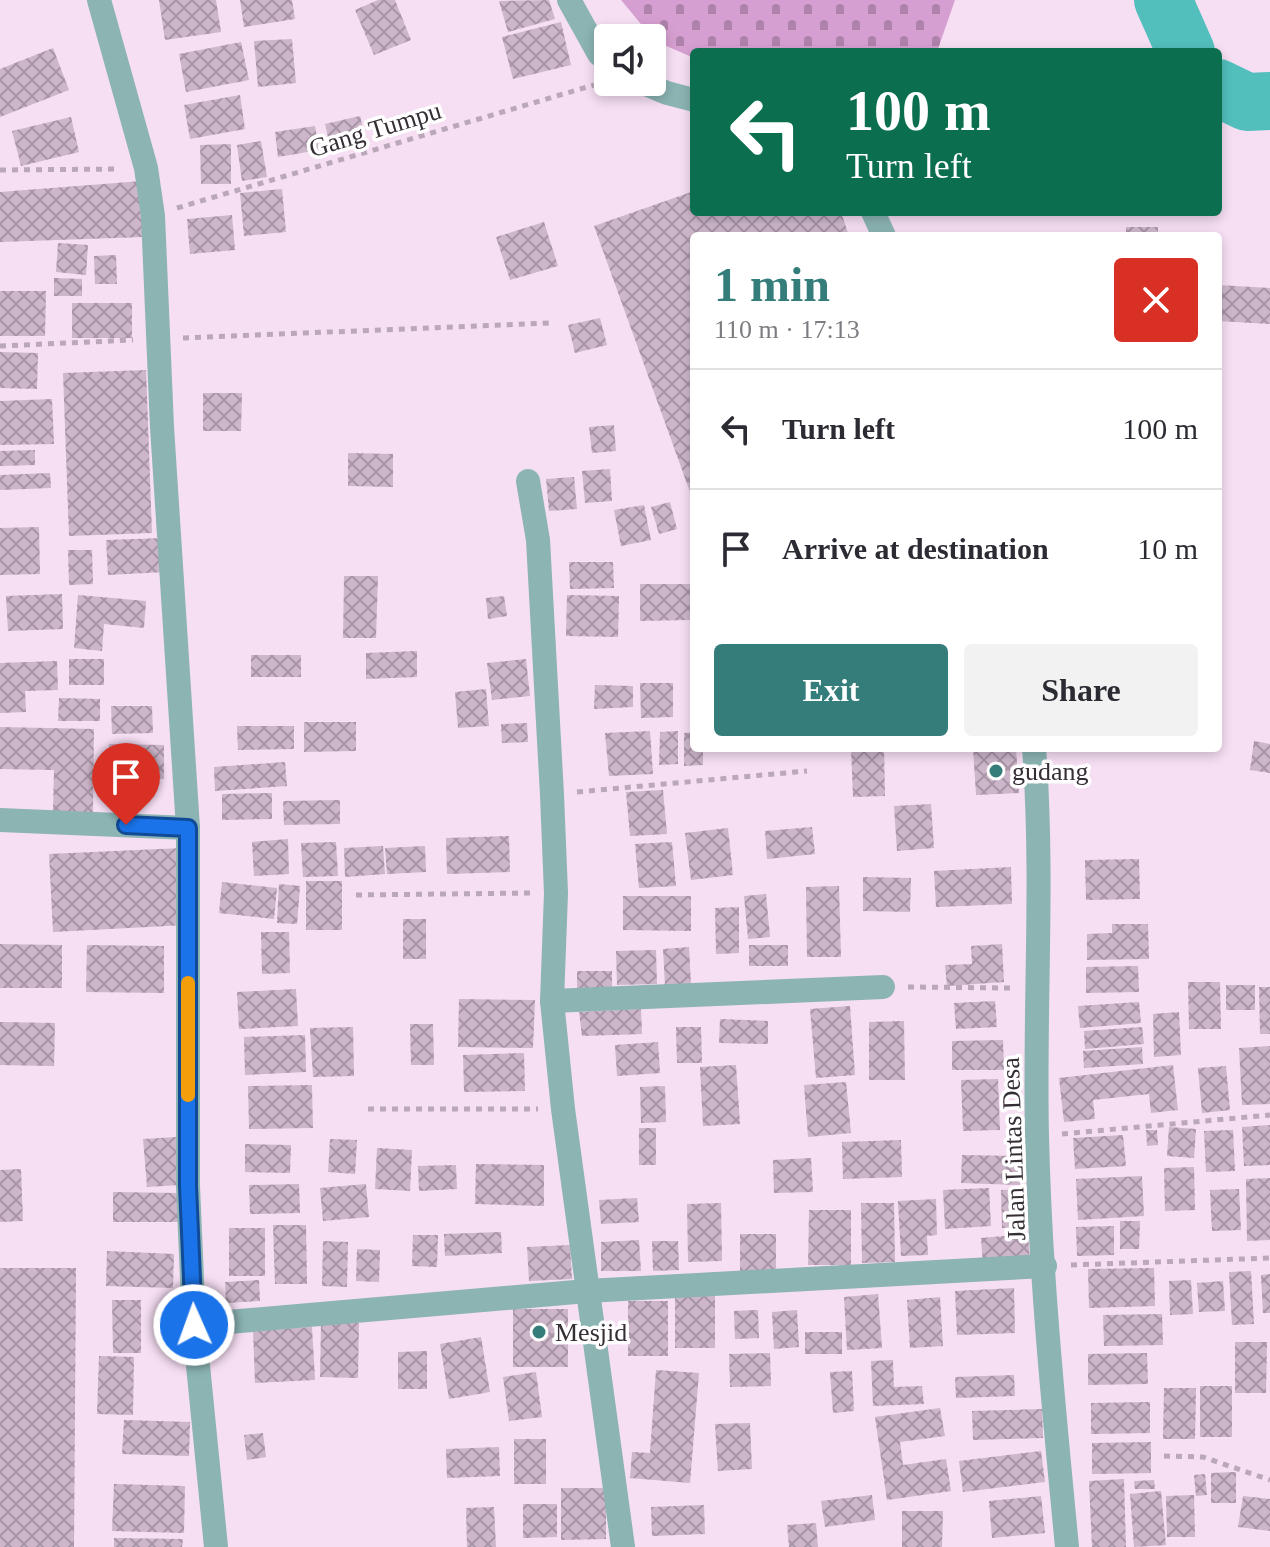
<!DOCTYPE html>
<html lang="en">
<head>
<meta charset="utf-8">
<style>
  :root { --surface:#fff; --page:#f2f2f3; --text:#2b2b33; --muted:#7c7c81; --line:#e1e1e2; --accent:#347d7b }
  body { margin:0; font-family:Georgia,serif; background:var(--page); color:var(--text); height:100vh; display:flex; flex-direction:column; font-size:30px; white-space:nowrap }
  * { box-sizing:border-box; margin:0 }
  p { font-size:26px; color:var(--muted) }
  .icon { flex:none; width:44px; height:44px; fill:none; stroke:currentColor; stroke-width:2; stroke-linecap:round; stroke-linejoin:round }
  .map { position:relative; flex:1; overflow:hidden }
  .sheet { position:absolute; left:690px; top:232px; width:532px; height:520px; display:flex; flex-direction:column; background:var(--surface); border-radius:8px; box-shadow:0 4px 12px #0003 }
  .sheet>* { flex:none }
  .top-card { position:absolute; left:690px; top:48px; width:532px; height:168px; border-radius:8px; box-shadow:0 4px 12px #0003; background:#0b6e4f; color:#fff; overflow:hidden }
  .tools { position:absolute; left:594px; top:24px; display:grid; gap:16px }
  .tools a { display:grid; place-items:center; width:72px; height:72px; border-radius:8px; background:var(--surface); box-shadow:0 4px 12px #0003; font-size:40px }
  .pin { position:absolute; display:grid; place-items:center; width:68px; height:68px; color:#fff; margin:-82px -34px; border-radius:50% 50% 50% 0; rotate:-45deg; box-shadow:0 0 8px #0007 }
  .pin .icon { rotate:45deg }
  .me { position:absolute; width:88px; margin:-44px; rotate:358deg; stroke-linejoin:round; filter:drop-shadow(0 0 6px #0008) }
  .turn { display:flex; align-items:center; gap:28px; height:168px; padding:0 24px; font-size:36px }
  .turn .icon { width:104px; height:104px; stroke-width:2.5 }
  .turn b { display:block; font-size:56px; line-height:68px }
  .round { display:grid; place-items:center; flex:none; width:84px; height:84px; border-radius:8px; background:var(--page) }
  .head { display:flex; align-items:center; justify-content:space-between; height:136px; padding:0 24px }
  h1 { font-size:48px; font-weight:800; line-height:60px; color:var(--accent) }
  .primary-button { display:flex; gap:16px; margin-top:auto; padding:16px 24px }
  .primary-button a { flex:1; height:92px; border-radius:8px; background:var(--accent); color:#fff; font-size:32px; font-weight:800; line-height:92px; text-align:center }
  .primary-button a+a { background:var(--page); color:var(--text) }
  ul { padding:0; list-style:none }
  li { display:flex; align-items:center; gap:24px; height:120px; padding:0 24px; border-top:2px solid var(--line) }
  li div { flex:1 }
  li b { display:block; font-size:30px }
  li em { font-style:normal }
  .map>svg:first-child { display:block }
  .cemetery { fill:url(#cemetery-stones) }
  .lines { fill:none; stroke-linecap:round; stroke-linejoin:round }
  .river { stroke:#52bfbd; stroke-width:58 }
  .building { fill:url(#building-cross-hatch) }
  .path { stroke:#baa7b7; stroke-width:5; stroke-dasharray:6 6; stroke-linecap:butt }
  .minor { stroke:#8bb4b3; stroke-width:24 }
  .route-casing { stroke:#114b97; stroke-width:20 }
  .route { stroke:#1a73e8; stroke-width:14 }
  .slow { stroke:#f59e0b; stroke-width:14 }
  .poi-dot { fill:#347d7b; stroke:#fff; stroke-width:3 }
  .labels { text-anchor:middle; stroke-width:7; stroke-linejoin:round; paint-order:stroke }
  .street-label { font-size:26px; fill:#362e35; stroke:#fff }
  .poi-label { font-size:26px; fill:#362e35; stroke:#fff; text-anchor:start }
</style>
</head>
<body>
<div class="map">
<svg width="1270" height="1547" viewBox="0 0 1270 1547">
  <defs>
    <pattern id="cemetery-stones" width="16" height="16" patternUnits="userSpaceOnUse" patternTransform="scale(2)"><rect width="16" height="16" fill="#d69fd1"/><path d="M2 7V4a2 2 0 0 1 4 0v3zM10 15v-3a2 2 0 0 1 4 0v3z" fill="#ae82aa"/></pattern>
    <pattern id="building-cross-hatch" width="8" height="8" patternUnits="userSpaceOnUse" patternTransform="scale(2)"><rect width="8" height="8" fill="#cdb6ca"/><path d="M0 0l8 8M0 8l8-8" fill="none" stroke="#a794a5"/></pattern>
  </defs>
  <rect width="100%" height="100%" fill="#f6def3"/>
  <polygon class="cemetery" points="621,0 955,0 937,52 694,52 694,58 655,41"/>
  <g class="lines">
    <g class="river">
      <polyline points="1163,0 1186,52"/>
      <polyline points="1218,88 1247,102 1270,101"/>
    </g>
  </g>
  <g class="building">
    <polygon points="159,0 216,0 221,32 165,40"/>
    <polygon points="240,0 292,0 295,19 244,27"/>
    <polygon points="378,0 395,0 411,40 374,55 355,10"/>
    <polygon points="549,0 555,19 508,32 499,1"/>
    <polygon points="561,22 571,65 513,79 502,37"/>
    <polygon points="292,39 296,83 258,87 254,41"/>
    <polygon points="241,42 249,80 186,92 179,54"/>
    <polygon points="53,48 69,90 0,117 0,69"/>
    <polygon points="240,95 245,129 190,139 184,105"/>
    <polygon points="360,116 366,141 331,150 325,124"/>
    <polygon points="71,117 79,152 21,166 12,131"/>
    <polygon points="315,126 319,150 278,157 275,132"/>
    <polygon points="261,141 267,177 242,181 237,145"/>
    <polygon points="231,144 231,184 201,184 200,145"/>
    <polygon points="142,181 144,237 0,242 0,192"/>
    <polygon points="282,189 286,232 244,236 240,193"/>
    <polygon points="694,191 694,212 841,212 849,236 694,236 694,503 594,226"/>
    <polygon points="232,215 235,250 190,254 187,219"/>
    <polygon points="544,222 558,266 510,280 496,237"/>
    <rect x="1126" y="227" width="32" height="9"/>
    <polygon points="58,243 88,245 86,275 56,272"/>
    <polygon points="116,255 117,284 95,284 94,256"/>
    <polygon points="54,278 82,279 82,296 54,296"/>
    <polygon points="1218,285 1270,288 1270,324 1218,321"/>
    <polygon points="0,291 46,291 45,336 0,336"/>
    <rect x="72" y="303" width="60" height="35"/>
    <polygon points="600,318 607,345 575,353 568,325"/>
    <polygon points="0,352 38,353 37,389 0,388"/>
    <polygon points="146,370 152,533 69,536 63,373"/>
    <polygon points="203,393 242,393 241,431 203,431"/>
    <polygon points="52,399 54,444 0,445 0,401"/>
    <polygon points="614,425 616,451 592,453 589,427"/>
    <polygon points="35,450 35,465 0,466 0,451"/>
    <polygon points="348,453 393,454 393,487 348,486"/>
    <polygon points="610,469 612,501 585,503 582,471"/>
    <polygon points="50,473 51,488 0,490 0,475"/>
    <polygon points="574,477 577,509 549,511 546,479"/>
    <polygon points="670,502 677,529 659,534 651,507"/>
    <polygon points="644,505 651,540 621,546 614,510"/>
    <polygon points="39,527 40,574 0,575 0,528"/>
    <polygon points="163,538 165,572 108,575 106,540"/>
    <polygon points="68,550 92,550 93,584 69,585"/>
    <polygon points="569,562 613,562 614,588 570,589"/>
    <polygon points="344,576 378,576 376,638 343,638"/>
    <polygon points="640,584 691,584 691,620 640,621"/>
    <polygon points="62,594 63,629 8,631 6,596"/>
    <polygon points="78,595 146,601 144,628 104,624 102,651 74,648"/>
    <polygon points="567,595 619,596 618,637 566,636"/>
    <polygon points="504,596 507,616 488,619 486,598"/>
    <polygon points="417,651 417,677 366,679 366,653"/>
    <rect x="251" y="655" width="50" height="22"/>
    <rect x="69" y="659" width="35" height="26"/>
    <polygon points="526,659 530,696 492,700 487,663"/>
    <polygon points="57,661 58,690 25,691 26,712 0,713 0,663"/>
    <polygon points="640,683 673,683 673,717 641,718"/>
    <polygon points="595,685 633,686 633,707 594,709"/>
    <polygon points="486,689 489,726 458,728 455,692"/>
    <polygon points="59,698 100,699 100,721 58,721"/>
    <polygon points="111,706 152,706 153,733 112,734"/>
    <polygon points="304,722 356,722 356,751 304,752"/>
    <polygon points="527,723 528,742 502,743 501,724"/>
    <polygon points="237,726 294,726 294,749 238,750"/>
    <polygon points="0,727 94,729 93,814 53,813 54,770 0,769"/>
    <polygon points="650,731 653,774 609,776 605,733"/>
    <polygon points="678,731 678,764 659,765 660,732"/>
    <polygon points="694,732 694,748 703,748 703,765 684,766 684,733"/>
    <polygon points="1254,741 1270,744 1270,773 1250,770"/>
    <polygon points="109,744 164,745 164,779 109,778"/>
    <polygon points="851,748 884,748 885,796 853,797"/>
    <polygon points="973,748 1016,748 1019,793 976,795"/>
    <polygon points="285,762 287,786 215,791 214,767"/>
    <polygon points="663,790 667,834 630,836 626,792"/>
    <polygon points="272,793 272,819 222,820 222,794"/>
    <polygon points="340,800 340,824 284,825 283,801"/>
    <polygon points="931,804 934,848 897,851 894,806"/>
    <polygon points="812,827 815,854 767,859 765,831"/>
    <polygon points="728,828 733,875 691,880 685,833"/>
    <polygon points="509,836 510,872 447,874 446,838"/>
    <polygon points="288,839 289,874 254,876 252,842"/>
    <polygon points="336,842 338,876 303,877 301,843"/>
    <polygon points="672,842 676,886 639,888 635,844"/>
    <polygon points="383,846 385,874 345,877 344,848"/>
    <polygon points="425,846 426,872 387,874 385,848"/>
    <polygon points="182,848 186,925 53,932 49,854"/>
    <polygon points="1139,859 1140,899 1086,900 1085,860"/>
    <polygon points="1011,867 1012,904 936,907 934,871"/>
    <polygon points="863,877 911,878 910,912 863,911"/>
    <rect x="306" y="881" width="36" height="49"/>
    <polygon points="222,882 277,888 274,919 219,913"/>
    <polygon points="279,884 300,886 297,924 277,923"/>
    <polygon points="839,886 841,957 807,957 806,887"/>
    <polygon points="766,894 770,937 748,939 744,896"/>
    <polygon points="623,896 691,896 691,931 623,930"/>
    <polygon points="739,907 739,953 716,954 715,908"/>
    <rect x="403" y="919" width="23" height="40"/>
    <polygon points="1112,924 1148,924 1149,959 1087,960 1087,934 1112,933"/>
    <polygon points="261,932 289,932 290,973 262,974"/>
    <polygon points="0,944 62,945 62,988 0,988"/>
    <polygon points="1002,944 1004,982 947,986 945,965 972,964 971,946"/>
    <polygon points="87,945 164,946 164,993 86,992"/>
    <rect x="749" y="945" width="39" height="21"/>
    <polygon points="689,947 691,985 665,986 663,949"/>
    <polygon points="656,950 657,984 617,985 616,951"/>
    <polygon points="1138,966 1139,992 1086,993 1086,967"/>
    <rect x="577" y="971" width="35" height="19"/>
    <polygon points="1188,982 1220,982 1221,1029 1189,1029"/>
    <rect x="1226" y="985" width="29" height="25"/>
    <polygon points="1259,987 1270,987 1270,1034 1260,1034"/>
    <polygon points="296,989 298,1026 239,1029 237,992"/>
    <polygon points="459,999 535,1000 533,1048 458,1047"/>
    <polygon points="995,1001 997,1027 956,1029 954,1003"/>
    <polygon points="1139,1002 1141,1023 1080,1028 1078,1006"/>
    <polygon points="850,1006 855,1075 816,1078 810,1009"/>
    <polygon points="641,1009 642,1034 582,1036 579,1012"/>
    <polygon points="1179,1012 1181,1055 1154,1057 1153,1014"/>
    <polygon points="720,1019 768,1021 768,1044 719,1043"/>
    <polygon points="904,1021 905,1080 869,1080 869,1022"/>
    <polygon points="0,1022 55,1023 54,1066 0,1065"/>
    <polygon points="410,1024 433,1024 434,1065 411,1065"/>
    <polygon points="353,1027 354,1076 313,1077 310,1028"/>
    <polygon points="676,1027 701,1027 702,1063 677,1063"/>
    <polygon points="1142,1027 1144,1044 1085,1049 1084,1031"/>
    <polygon points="305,1035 306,1072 245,1075 244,1037"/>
    <polygon points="1003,1040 1004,1070 952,1070 952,1041"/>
    <polygon points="658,1042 660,1073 617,1076 615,1045"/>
    <polygon points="1270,1046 1270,1104 1242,1105 1239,1048"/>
    <polygon points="1142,1047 1143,1064 1084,1068 1083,1051"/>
    <polygon points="524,1053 525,1091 464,1092 463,1055"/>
    <polygon points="736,1065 740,1124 703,1126 700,1067"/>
    <polygon points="1173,1065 1178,1110 1151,1113 1149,1094 1093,1100 1095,1119 1064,1122 1059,1078"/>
    <polygon points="1226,1066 1230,1110 1202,1113 1198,1068"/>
    <polygon points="998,1079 1000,1130 963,1131 961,1080"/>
    <polygon points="846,1082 851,1133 808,1137 804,1085"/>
    <polygon points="312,1085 313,1128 249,1129 248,1086"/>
    <polygon points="665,1086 666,1122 641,1123 640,1087"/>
    <polygon points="1270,1125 1270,1165 1244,1166 1242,1127"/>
    <polygon points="1169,1127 1196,1129 1194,1158 1167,1156"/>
    <rect x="639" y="1128" width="17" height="37"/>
    <polygon points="1146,1130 1157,1130 1158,1145 1147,1146"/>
    <polygon points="1233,1130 1235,1171 1206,1172 1204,1131"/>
    <polygon points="1123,1135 1126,1166 1075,1169 1073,1138"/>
    <polygon points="176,1137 179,1185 147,1187 143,1139"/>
    <polygon points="330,1139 357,1140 355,1174 328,1172"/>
    <polygon points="901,1140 902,1177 843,1179 842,1142"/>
    <polygon points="245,1144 291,1145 290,1173 245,1172"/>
    <polygon points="377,1148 412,1150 410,1191 375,1189"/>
    <polygon points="962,1155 1020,1156 1020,1185 961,1183"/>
    <polygon points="811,1158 813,1192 774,1193 773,1160"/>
    <polygon points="476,1164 544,1165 544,1206 475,1204"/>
    <polygon points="456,1165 457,1189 419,1191 418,1166"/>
    <polygon points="1194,1167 1195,1210 1165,1211 1164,1168"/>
    <polygon points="21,1169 23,1221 0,1222 0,1170"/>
    <polygon points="1142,1176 1144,1216 1078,1220 1076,1179"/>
    <polygon points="1270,1178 1270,1240 1247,1241 1246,1179"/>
    <polygon points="299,1184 300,1213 250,1214 249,1185"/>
    <polygon points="366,1184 369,1217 323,1221 320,1188"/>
    <polygon points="989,1188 991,1226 945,1229 943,1190"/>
    <polygon points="1025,1189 1027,1227 1002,1228 1001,1190"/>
    <polygon points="1239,1189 1241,1230 1212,1231 1210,1190"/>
    <polygon points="113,1192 179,1193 178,1222 113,1222"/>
    <polygon points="637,1198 639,1222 601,1224 599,1200"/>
    <polygon points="936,1199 937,1235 927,1236 928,1255 901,1256 898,1201"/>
    <polygon points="721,1203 722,1261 688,1262 687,1204"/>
    <polygon points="861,1203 894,1203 895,1262 862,1263"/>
    <polygon points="809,1210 851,1210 851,1265 808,1265"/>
    <polygon points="1120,1221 1140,1221 1139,1249 1120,1249"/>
    <polygon points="273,1225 306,1225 307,1284 275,1284"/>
    <polygon points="1114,1226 1114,1255 1077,1256 1076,1227"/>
    <rect x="229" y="1228" width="36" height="48"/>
    <polygon points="501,1232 502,1253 445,1256 444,1234"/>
    <polygon points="740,1234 776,1234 776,1275 740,1276"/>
    <polygon points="1028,1234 1030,1261 983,1265 981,1238"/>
    <polygon points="413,1235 438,1235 437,1267 412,1266"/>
    <polygon points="639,1240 641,1271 601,1271 601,1242"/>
    <polygon points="323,1241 348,1242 347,1287 322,1286"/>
    <polygon points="652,1241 678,1241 679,1270 653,1271"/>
    <polygon points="570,1245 572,1279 529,1281 527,1247"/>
    <polygon points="357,1249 380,1250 379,1282 356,1281"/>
    <polygon points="107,1251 174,1254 173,1288 106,1286"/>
    <polygon points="0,1268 76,1268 74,1547 0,1547"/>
    <polygon points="1154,1268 1155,1306 1089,1308 1088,1269"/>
    <polygon points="1251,1271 1254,1324 1232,1325 1229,1272"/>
    <polygon points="1270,1274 1270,1313 1263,1313 1261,1275"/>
    <polygon points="259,1280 260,1301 226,1303 225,1282"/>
    <polygon points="1191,1280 1193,1314 1170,1315 1169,1281"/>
    <polygon points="1223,1281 1225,1311 1199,1312 1197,1283"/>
    <polygon points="1014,1288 1015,1333 957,1335 955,1291"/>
    <rect x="675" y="1293" width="40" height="55"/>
    <polygon points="878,1294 882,1348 847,1350 844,1297"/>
    <polygon points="940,1297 943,1346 910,1348 907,1300"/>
    <polygon points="112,1300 141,1300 141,1353 113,1353"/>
    <rect x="628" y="1301" width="40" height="55"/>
    <rect x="513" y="1309" width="55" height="58"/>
    <polygon points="758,1310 759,1338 735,1339 734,1311"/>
    <polygon points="797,1310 799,1347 774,1349 772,1312"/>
    <polygon points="1162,1314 1163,1345 1104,1346 1103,1315"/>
    <polygon points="321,1322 359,1323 358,1378 320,1377"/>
    <polygon points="312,1327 315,1380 255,1383 253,1330"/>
    <rect x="805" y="1332" width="37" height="22"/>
    <polygon points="481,1337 490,1392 449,1399 440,1344"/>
    <polygon points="1235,1342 1267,1342 1266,1393 1235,1393"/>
    <polygon points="427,1351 427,1389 398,1389 398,1352"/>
    <polygon points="770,1353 771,1386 730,1387 729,1354"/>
    <polygon points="1147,1353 1148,1384 1088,1385 1088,1354"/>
    <polygon points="99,1356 134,1357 133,1415 97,1414"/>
    <polygon points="893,1360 894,1387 922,1386 924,1404 873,1406 871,1361"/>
    <polygon points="656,1370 699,1373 690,1483 630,1478 632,1452 650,1453"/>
    <polygon points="852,1371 854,1411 833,1413 830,1372"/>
    <polygon points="536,1372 542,1417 509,1421 503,1377"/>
    <polygon points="1014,1375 1015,1396 956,1398 955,1377"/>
    <rect x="1200" y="1386" width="32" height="51"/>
    <polygon points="1164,1388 1196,1388 1195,1439 1163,1439"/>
    <polygon points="1150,1402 1150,1433 1091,1434 1091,1403"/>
    <polygon points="940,1408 945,1436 900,1442 903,1465 946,1459 951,1491 887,1500 875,1417"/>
    <polygon points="1042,1409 1043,1438 973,1440 972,1411"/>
    <polygon points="124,1420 190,1422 189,1456 122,1454"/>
    <polygon points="750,1423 752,1469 718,1471 715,1424"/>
    <polygon points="263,1433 266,1457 247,1460 244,1435"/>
    <rect x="514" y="1439" width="32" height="45"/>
    <polygon points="1151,1442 1151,1473 1092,1474 1092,1443"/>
    <polygon points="499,1447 500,1476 447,1478 446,1449"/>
    <polygon points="1041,1451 1045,1482 963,1492 959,1461"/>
    <polygon points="1236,1472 1236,1503 1211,1503 1211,1473"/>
    <polygon points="1205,1474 1207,1495 1196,1496 1194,1475"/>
    <polygon points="1124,1479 1126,1547 1092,1547 1089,1481"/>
    <polygon points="1154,1480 1155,1489 1135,1489 1134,1481"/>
    <polygon points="114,1484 185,1486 184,1533 112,1531"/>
    <polygon points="561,1488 606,1488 606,1539 561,1540"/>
    <polygon points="1161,1491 1166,1545 1134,1547 1130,1494"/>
    <polygon points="872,1495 875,1520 825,1527 821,1501"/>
    <polygon points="1194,1495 1195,1537 1167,1537 1166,1496"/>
    <polygon points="1041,1496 1045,1533 992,1538 989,1501"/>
    <polygon points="1243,1496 1270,1499 1270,1531 1238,1527"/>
    <polygon points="523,1504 557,1504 557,1537 523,1538"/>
    <polygon points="704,1505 705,1534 652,1536 651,1507"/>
    <polygon points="494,1507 496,1547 467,1547 466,1508"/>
    <polygon points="902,1511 943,1511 942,1547 902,1547"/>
    <polygon points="816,1523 818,1547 789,1547 787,1525"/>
    <polygon points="114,1538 183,1539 182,1547 114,1547"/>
  </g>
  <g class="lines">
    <g class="path">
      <polyline points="0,170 119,169"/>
      <polyline points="177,208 594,85"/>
      <polyline points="183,338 550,323"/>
      <polyline points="0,346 133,340"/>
      <polyline points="577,792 807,771"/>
      <polyline points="356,895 531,893"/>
      <polyline points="908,987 1010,988"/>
      <polyline points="368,1109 538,1109"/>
      <polyline points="1062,1134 1270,1115"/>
      <polyline points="1071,1265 1270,1258"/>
      <polyline points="1164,1456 1203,1457 1270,1480"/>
    </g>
    <g class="minor">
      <polyline points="99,0 146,168 153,216 162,427 188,828 188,1186 194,1325 216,1547"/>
      <polyline points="569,0 599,54 608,61"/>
      <polyline points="641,82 667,93 694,100"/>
      <polyline points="873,212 884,236"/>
      <polyline points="528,481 538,540 552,795 556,893 552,1001"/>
      <path d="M1034,748C1044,877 1034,1007 1037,1136C1040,1273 1054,1411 1067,1547"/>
      <polyline points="0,820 188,828"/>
      <polyline points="194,1325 587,1291 1045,1266"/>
      <polyline points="623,1547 563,1109 552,1001 883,987"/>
    </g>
  </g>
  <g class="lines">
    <defs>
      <polyline id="route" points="126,825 188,828 188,1186 194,1325"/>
    </defs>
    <use href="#route" class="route-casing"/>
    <use href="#route" class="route"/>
    <polyline class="slow" points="188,1095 188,983"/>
  </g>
  <g class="poi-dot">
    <circle cx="996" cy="771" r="8"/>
    <circle cx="539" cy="1332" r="8"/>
  </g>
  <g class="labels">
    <g class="street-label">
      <text transform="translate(375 129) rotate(-17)" y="9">Gang Tumpu</text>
      <text transform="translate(1013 1149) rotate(-92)" y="9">Jalan Lintas Desa</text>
    </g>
    <g class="poi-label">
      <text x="1012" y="780">gudang</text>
      <text x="555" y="1341">Mesjid</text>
    </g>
  </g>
</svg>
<div class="tools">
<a><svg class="icon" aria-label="sound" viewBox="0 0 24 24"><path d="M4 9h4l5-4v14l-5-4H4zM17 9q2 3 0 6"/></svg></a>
</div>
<div class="pin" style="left:126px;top:825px;background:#d93025"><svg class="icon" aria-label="arrive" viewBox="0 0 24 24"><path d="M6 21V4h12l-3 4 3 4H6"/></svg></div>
<svg class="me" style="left:194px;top:1325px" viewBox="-20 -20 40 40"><circle r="17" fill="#1a73e8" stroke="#fff" stroke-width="3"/><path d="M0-11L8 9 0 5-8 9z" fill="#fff"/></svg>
<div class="top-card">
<div class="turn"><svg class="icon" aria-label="left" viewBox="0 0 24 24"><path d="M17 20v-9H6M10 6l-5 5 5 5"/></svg><div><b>100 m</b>Turn left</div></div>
</div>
<section class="sheet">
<div class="head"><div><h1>1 min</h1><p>110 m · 17:13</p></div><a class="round" style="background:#d93025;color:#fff"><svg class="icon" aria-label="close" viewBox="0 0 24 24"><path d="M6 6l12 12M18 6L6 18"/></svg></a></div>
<ul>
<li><svg class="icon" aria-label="left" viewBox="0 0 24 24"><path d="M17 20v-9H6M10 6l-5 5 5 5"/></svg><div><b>Turn left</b></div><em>100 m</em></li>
<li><svg class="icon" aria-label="arrive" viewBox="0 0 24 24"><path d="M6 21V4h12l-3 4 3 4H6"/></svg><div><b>Arrive at destination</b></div><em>10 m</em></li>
</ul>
<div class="primary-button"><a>Exit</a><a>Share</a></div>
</section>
</div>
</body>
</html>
